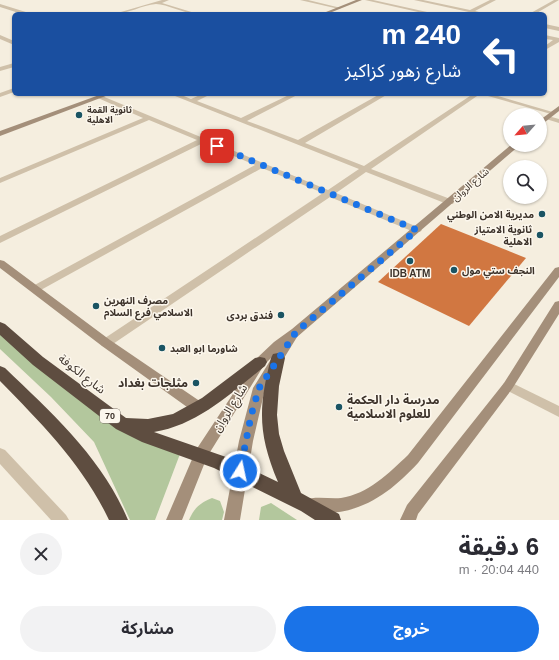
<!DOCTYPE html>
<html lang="ar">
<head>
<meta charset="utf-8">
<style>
  :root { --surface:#fff; --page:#f2f2f3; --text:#2b2b33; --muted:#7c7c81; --accent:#1a73e8 }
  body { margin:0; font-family:Arial,"Noto Sans Arabic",sans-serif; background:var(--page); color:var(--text); direction:rtl; height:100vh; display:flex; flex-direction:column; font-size:15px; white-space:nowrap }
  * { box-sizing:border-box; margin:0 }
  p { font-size:13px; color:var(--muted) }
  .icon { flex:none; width:22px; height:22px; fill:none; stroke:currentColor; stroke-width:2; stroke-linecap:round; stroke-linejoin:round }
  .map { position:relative; height:520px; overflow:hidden; direction:ltr }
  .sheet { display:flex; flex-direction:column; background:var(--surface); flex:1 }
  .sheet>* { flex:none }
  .guide { position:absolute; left:12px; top:12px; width:535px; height:84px; border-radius:6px; box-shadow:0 1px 3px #0004; direction:rtl; background:#1a4fa0; color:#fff; overflow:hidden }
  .needle { width:26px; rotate:243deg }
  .controls { position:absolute; left:503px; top:108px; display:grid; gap:8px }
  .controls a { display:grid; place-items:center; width:44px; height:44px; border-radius:50%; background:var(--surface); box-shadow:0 1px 3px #0004; font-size:20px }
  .pin { position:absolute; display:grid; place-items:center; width:34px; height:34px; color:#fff; margin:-17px; border-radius:8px; box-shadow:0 2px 6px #0006 }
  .me { position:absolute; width:44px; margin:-22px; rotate:10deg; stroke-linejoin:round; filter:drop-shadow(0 0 3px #0008) }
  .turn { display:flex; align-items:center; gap:14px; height:84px; padding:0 20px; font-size:18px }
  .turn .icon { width:52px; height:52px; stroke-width:2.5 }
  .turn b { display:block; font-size:28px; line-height:34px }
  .round { display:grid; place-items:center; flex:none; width:42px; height:42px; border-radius:21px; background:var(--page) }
  .head { display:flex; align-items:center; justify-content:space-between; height:68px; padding:0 20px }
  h1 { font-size:24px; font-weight:700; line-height:30px }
  .cta { display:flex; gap:8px; margin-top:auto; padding:8px 20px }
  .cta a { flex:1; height:46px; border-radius:24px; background:var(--accent); color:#fff; font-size:16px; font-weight:700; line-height:46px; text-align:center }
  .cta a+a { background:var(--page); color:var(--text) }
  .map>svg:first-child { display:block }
  .green { fill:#b3c79d }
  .building { fill:#d17741 }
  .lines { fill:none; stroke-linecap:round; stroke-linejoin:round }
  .street { fill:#cfc0a9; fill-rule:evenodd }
  .secondary { fill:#a48f7a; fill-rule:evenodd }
  .highway { fill:#5e4d40; fill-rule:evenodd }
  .route { stroke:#1a73e8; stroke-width:7; stroke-dasharray:0 12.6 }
  .poi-dot { fill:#1a5463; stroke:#fcf7ed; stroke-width:1.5 }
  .labels { text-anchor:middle; stroke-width:3; stroke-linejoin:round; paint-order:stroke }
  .far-poi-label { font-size:9px; font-weight:bold; fill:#3c322a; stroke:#fcf7ed; text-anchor:start }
  .shield { fill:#fcf7ed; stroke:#766d64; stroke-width:1 }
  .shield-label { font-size:9px; font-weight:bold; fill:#3c322a }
  .street-label { font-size:10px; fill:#3c322a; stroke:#fcf7ed }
  .poi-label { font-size:10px; font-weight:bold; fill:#3c322a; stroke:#fcf7ed; text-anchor:end }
  .near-street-label { font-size:12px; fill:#3c322a; stroke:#fcf7ed }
  .near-poi-label { font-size:12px; font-weight:bold; fill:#3c322a; stroke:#fcf7ed; text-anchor:end }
</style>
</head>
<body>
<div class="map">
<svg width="559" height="520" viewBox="0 0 559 520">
  <rect width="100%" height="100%" fill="#f5eedf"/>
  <g class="green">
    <polygon points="0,333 117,421 180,454 155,520 130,520 94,442 51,397 0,349"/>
    <path d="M212,498L220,501L224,512L222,520H189C194,508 200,503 212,498Z"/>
    <polygon points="271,503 297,520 259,520 261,507"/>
  </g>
  <polygon class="building" points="441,224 526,258 469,326 378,282"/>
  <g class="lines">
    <g class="street">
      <path d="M162,0H169L162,3L198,14C184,14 167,4 156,4C142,5 128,14 114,14Z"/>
      <polygon points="300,0 308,0 341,8 339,9"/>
      <polygon points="365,0 373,0 436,14 427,14"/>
      <polygon points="414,0 423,0 470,10 490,0 496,0 475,11 487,14 478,14"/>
      <polygon points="554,0 559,0 535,14 529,14"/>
      <polygon points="0,4 29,13 29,14 22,14 0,7"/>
      <polygon points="545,24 559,27 559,31 545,28"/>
      <polygon points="0,35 14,41 14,45 0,39"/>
      <polygon points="545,35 559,38 559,42 545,50 545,46 553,40 545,39"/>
      <polygon points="14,63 14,67 0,71 0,67"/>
      <polygon points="14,88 14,92 0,97 0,93"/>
      <polygon points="170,94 179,94 191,99 202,94 211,94 197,101 241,118 291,94 299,94 247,121 298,140 380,94 388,94 305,143 364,166 473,94 480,94 371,169 453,200 454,202 453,204 447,204 366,172 336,193 420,228 422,230 420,232 414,232 330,197 110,346 106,347 102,346 100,343 102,340 323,193 262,168 39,291 31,291 30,289 31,287 255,165 203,143 0,243 0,236 197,140 149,120 0,183 0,178 143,118 98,98 98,96 102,96 328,190 359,169"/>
      <polygon points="481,94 491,94 556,113 551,114"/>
      <polygon points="548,116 559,119 559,123 546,119 545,118"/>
      <polygon points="508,381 559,406 559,417 504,389 502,386 504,383"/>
      <polygon points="0,448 5,450 66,515 69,520 51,520 0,464"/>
    </g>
    <g class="secondary">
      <polygon points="356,0 362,0 327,14 321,14"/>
      <polygon points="102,94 111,94 0,136 0,131"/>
      <polygon points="559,106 559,111 540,126 540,120"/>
      <polygon points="511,145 520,145 297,337 265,389 253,441 240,520 224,520 239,441 253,388 273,356 264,365 207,457 182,520 166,520 196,450 256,359 274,342 292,329"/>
      <polygon points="0,260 4,261 110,340 204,404 206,408 204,412 199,413 194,412 102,346 0,268"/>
      <path d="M559,267V277L418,463C393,490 364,513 325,513C318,512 311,513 304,510L301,505L304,500C315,496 329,499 341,498C368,494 389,473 408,455L555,268Z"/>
      <polygon points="559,301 559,314 512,389 418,514 416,520 400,520 407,505 504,383 555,302"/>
    </g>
    <g class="highway">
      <path d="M0,322L5,324L43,357L126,418L148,419L173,414L202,398L255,358L260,357L265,358L267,362L265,366C231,393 198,425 154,432L226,457L278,482C258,434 258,408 271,358L273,354L278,353L283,354L285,358L279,386L277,415L279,434L284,451L301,493L339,514L341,520H315L301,511L214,468L142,442L116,429L33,365L0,335Z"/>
      <path d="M0,366L5,368C53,414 102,458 128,520H109C83,465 42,424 0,381Z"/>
    </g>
  </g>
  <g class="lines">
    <polyline class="route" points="217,146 417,230 296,332 259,388 251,416 240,471"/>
  </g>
  <g class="poi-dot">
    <circle cx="79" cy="115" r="4"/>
    <circle cx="542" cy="214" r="4"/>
    <circle cx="540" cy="235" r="4"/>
    <circle cx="410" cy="261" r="4"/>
    <circle cx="454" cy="270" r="4"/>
    <circle cx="96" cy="306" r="4"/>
    <circle cx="281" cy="315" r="4"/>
    <circle cx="162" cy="348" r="4"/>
    <circle cx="196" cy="383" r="4"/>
    <circle cx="339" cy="407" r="4"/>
  </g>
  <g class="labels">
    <g class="far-poi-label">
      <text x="87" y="113">ثانوية القمة<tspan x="87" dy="10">الاهلية</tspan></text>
    </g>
    <rect class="shield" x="100" y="409" width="20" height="14" rx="3"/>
    <g class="shield-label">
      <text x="110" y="419">70</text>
    </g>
    <g class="street-label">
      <text transform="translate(470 184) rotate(-41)" y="4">شارع الروان</text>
    </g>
    <g class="poi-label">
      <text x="534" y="218">مديرية الامن الوطني</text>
      <text x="532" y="233">ثانوية الامتياز<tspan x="532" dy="12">الاهلية</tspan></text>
      <text x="462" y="274" text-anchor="start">النجف ستي مول</text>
      <text x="410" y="277" text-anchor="middle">IDB ATM</text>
      <text x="104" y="304" text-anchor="start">مصرف النهرين<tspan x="104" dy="12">الاسلامي فرع السلام</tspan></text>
      <text x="273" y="319">فندق بردى</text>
      <text x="170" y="352" text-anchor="start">شاورما ابو العبد</text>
    </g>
    <g class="near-street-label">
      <text transform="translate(82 374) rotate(38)" y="4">شارع الكوفة</text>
      <text transform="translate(230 408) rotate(-58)" y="4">شارع الروان</text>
    </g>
    <g class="near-poi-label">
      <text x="188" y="387">مثلجات بغداد</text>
      <text x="347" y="404" text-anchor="start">مدرسة دار الحكمة<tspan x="347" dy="14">للعلوم الاسلامية</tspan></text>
    </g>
  </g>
</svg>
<div class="controls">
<a><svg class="needle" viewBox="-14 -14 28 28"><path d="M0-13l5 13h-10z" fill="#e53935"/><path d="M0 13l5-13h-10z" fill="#7c7c81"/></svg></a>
<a><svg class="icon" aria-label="search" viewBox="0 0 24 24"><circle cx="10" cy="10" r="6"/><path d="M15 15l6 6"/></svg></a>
</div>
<div class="pin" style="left:217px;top:146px;background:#d93025"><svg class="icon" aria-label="arrive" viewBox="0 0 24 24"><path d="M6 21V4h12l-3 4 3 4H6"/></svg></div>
<svg class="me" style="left:240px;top:471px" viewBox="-20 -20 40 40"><circle r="17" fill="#1a73e8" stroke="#fff" stroke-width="3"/><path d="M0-11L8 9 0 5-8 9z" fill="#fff"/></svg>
<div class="guide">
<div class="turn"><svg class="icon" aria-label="left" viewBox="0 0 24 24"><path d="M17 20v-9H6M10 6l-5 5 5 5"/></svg><div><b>240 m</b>شارع زهور كزاكيز</div></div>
</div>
</div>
<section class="sheet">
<div class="head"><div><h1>6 دقيقة</h1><p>440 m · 20:04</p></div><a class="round"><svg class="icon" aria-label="close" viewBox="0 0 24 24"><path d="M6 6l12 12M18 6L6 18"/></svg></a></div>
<div class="cta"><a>خروج</a><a>مشاركة</a></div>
</section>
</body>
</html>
